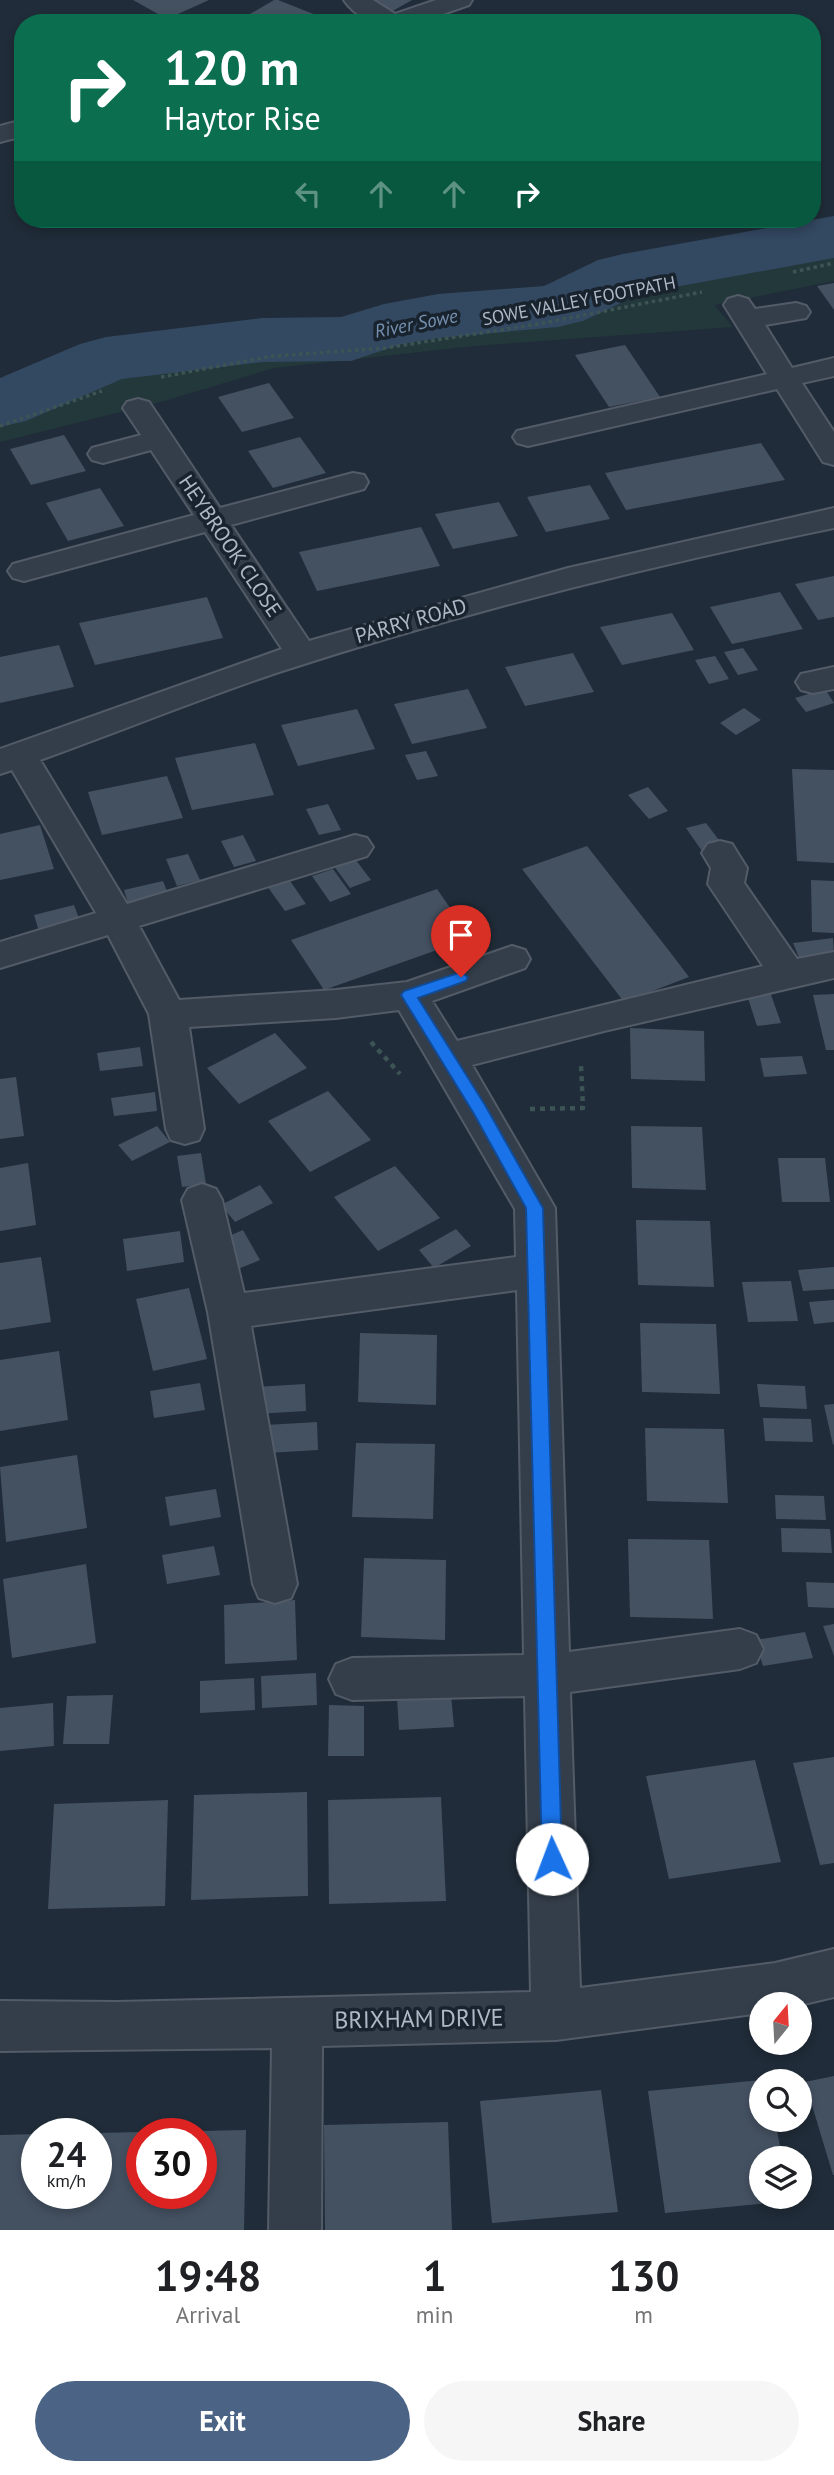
<!DOCTYPE html>
<html lang="en">
<head>
<meta charset="utf-8">
<style>
  :root { --surface:#fff; --page:#f6f6f6; --text:#202124; --muted:#757577; --accent:#4b6384 }
  body { margin:0; font-family:"PT Sans",sans-serif; background:var(--page); color:var(--text); height:100vh; display:flex; flex-direction:column; font-size:26px; white-space:nowrap }
  * { box-sizing:border-box; margin:0 }
  p { font-size:23px; color:var(--muted) }
  .icon { flex:none; width:38px; height:38px; fill:none; stroke:currentColor; stroke-width:2; stroke-linecap:round; stroke-linejoin:round }
  .map { position:relative; height:2230px; overflow:hidden }
  .details { display:flex; flex-direction:column; background:var(--surface); flex:1 }
  .details>* { flex:none }
  .guide { position:absolute; left:14px; top:14px; width:807px; height:214px; border-radius:28px; box-shadow:0 4px 10px #0003; background:#0b6e4f; color:#fff; overflow:hidden }
  .needle { width:46px; rotate:18deg }
  .controls { position:absolute; left:749px; top:1992px; display:grid; gap:14px }
  .controls a { display:grid; place-items:center; width:63px; height:63px; border-radius:50%; background:var(--surface); box-shadow:0 4px 10px #0003; font-size:35px }
  .speed { position:absolute; left:21px; top:2118px; display:flex; gap:14px; font-size:35px; font-weight:700; text-align:center }
  .speed>* { display:grid; place-content:center; width:91px; height:91px; border-radius:50%; background:var(--surface); box-shadow:0 4px 10px #0003; line-height:1 }
  .speed small { font-size:18px; font-weight:400 }
  .speed .limit { border:10px solid #d22; background:#fff; color:#111 }
  .pin { position:absolute; display:grid; place-items:center; width:60px; height:60px; color:#fff; margin:-72px -30px; border-radius:50% 50% 50% 0; rotate:-45deg; box-shadow:0 0 7px #0007 }
  .pin .icon { rotate:45deg }
  .me { position:absolute; width:77px; margin:-38px; rotate:358deg; stroke-linejoin:round; filter:drop-shadow(0 0 5px #0008) }
  .turn { display:flex; align-items:center; gap:24px; height:147px; padding:0 35px; font-size:32px }
  .turn .icon { width:91px; height:91px; stroke-width:2.5 }
  .turn b { display:block; font-size:49px; line-height:60px }
  .lanes { display:flex; align-items:center; height:66px; padding:0 35px; background:#0003; justify-content:center; gap:35px; direction:ltr }
  .lanes .off { opacity:.35 }
  .eta { display:flex; justify-content:space-evenly; align-items:center; height:119px; text-align:center }
  .eta b { font-size:42px; font-weight:800; line-height:49px }
  .button { display:flex; gap:14px; margin-top:auto; padding:14px 35px }
  .button a { flex:1; height:80px; border-radius:42px; background:var(--accent); color:#fff; font-size:28px; font-weight:800; line-height:80px; text-align:center }
  .button a+a { background:var(--page); color:var(--text) }
  .map>svg:first-child { display:block }
  .green { fill:#22383a }
  .lines { fill:none; stroke-linecap:round; stroke-linejoin:round }
  .river { fill:#334861; fill-rule:evenodd }
  .building { fill:#445161 }
  .minor-casing { stroke:#525b67; stroke-width:4 }
  .path-far1 { stroke:#3d5455; stroke-width:3.5; stroke-dasharray:3.5 3.5; stroke-linecap:butt }
  .path { stroke:#3d5455; stroke-width:4.5; stroke-dasharray:5 5; stroke-linecap:butt }
  .minor { fill:#343e4a; fill-rule:evenodd }
  .route { fill:#1a73e8; stroke:#114b97; stroke-width:2 }
  .labels { text-anchor:middle; stroke-width:7; stroke-linejoin:round; paint-order:stroke }
  .far-street-label { font-size:18px; fill:#afb8c6; stroke:#19232e }
  .far-water-label { font-size:19px; font-style:italic; fill:#7590af; stroke:#19232e }
  .street-label { font-size:21px; fill:#afb8c6; stroke:#19232e }
  .near-street-label { font-size:24px; fill:#afb8c6; stroke:#19232e }
</style>
</head>
<body>
<div class="map">
<svg width="834" height="2230" viewBox="0 0 834 2230">
  <rect width="100%" height="100%" fill="#202c39"/>
  <polygon class="green" points="834,247 834,281 714,305 733,327 475,346 274,368 164,401 0,442 0,412 79,378 116,367 226,354 365,347 403,330 435,324 477,324 564,309 630,281 718,269"/>
  <g class="lines">
    <polygon class="river" points="834,216 834,258 642,293 583,321 558,327 438,338 402,344 351,361 263,362 122,379 26,421 0,427 0,378 80,344 106,337 263,318 341,317 384,304 438,294 544,286 598,260 623,254"/>
  </g>
  <g class="building">
    <polygon points="133,0 209,0 167,19"/>
    <polygon points="274,0 278,0 316,15 303,23 271,23 250,14"/>
    <polygon points="364,0 412,0 391,12"/>
    <polygon points="834,283 834,310 817,286"/>
    <polygon points="625,345 660,397 609,407 575,355"/>
    <polygon points="269,383 294,418 242,432 218,397"/>
    <polygon points="64,435 86,471 31,485 10,449"/>
    <polygon points="300,437 326,473 273,488 248,451"/>
    <polygon points="761,443 785,480 626,510 605,473"/>
    <polygon points="590,485 610,519 546,532 527,497"/>
    <polygon points="100,488 124,526 68,541 46,503"/>
    <polygon points="499,502 518,536 453,549 435,514"/>
    <polygon points="421,527 440,566 317,591 299,552"/>
    <polygon points="834,576 834,617 818,620 795,584"/>
    <polygon points="780,592 803,629 732,644 710,607"/>
    <polygon points="207,597 223,638 95,665 79,623"/>
    <polygon points="672,613 694,650 622,665 600,627"/>
    <polygon points="59,645 74,687 0,703 0,657"/>
    <polygon points="743,648 758,670 738,675 724,652"/>
    <polygon points="573,653 594,692 525,706 505,667"/>
    <polygon points="715,656 729,679 709,684 695,660"/>
    <polygon points="468,689 487,728 412,744 394,704"/>
    <polygon points="825,689 834,703 806,712 795,698"/>
    <polygon points="744,708 761,720 736,735 720,723"/>
    <polygon points="357,709 375,749 298,766 281,725"/>
    <polygon points="255,743 274,795 192,810 175,758"/>
    <polygon points="426,751 438,776 417,780 405,755"/>
    <polygon points="792,769 834,770 834,863 797,861"/>
    <polygon points="167,776 183,818 102,835 88,792"/>
    <polygon points="648,787 668,811 649,819 628,795"/>
    <polygon points="328,804 341,830 319,835 306,809"/>
    <polygon points="706,823 725,848 704,854 686,828"/>
    <polygon points="40,825 54,869 0,880 0,834"/>
    <polygon points="243,835 256,861 234,867 221,841"/>
    <polygon points="587,846 670,952 689,977 624,1002 522,869"/>
    <polygon points="188,854 200,880 177,886 166,859"/>
    <polygon points="352,855 371,880 350,888 331,862"/>
    <polygon points="333,869 351,894 330,902 312,876"/>
    <polygon points="288,878 306,904 285,911 267,886"/>
    <polygon points="811,880 834,881 834,933 812,932"/>
    <polygon points="163,881 169,896 129,906 124,890"/>
    <polygon points="437,889 471,938 324,990 291,940"/>
    <polygon points="74,905 80,921 39,931 34,915"/>
    <polygon points="833,938 834,955 800,960 793,943"/>
    <polygon points="770,992 781,1023 757,1026 747,995"/>
    <polygon points="834,994 834,1050 826,1050 813,995"/>
    <polygon points="630,1028 704,1031 705,1081 631,1079"/>
    <polygon points="275,1033 307,1068 239,1104 207,1068"/>
    <polygon points="140,1047 143,1066 100,1071 97,1053"/>
    <polygon points="802,1056 807,1074 764,1077 760,1058"/>
    <polygon points="16,1077 24,1136 0,1139 0,1079"/>
    <polygon points="328,1091 371,1140 310,1172 268,1121"/>
    <polygon points="155,1092 157,1111 114,1116 111,1098"/>
    <polygon points="157,1126 170,1142 132,1161 118,1145"/>
    <polygon points="631,1126 702,1127 706,1190 632,1188"/>
    <polygon points="201,1153 206,1184 182,1187 177,1156"/>
    <polygon points="778,1158 825,1158 830,1202 782,1202"/>
    <polygon points="28,1163 36,1225 0,1231 0,1168"/>
    <polygon points="395,1166 440,1218 378,1251 334,1197"/>
    <polygon points="260,1185 273,1203 235,1222 221,1205"/>
    <polygon points="636,1220 710,1221 714,1287 638,1285"/>
    <polygon points="456,1229 471,1246 434,1268 419,1250"/>
    <polygon points="243,1230 260,1260 238,1269 222,1239"/>
    <polygon points="180,1231 184,1262 127,1271 123,1239"/>
    <polygon points="41,1257 51,1322 0,1330 0,1263"/>
    <polygon points="834,1267 834,1289 803,1291 798,1270"/>
    <polygon points="791,1281 798,1321 748,1322 742,1282"/>
    <polygon points="189,1288 207,1359 153,1371 136,1299"/>
    <polygon points="834,1300 834,1322 814,1324 809,1302"/>
    <polygon points="640,1323 716,1324 720,1394 642,1392"/>
    <polygon points="360,1333 437,1335 436,1405 358,1402"/>
    <polygon points="59,1351 68,1420 0,1431 0,1360"/>
    <polygon points="200,1383 205,1410 154,1418 150,1391"/>
    <polygon points="305,1384 306,1411 255,1414 255,1387"/>
    <polygon points="757,1384 805,1386 807,1409 760,1407"/>
    <polygon points="834,1404 834,1444 833,1445 824,1405"/>
    <polygon points="763,1418 811,1419 813,1442 765,1441"/>
    <polygon points="317,1422 318,1450 267,1453 266,1425"/>
    <polygon points="645,1428 724,1429 728,1503 647,1501"/>
    <polygon points="356,1443 435,1444 433,1519 352,1517"/>
    <polygon points="77,1455 87,1528 6,1542 0,1467"/>
    <polygon points="216,1489 221,1517 170,1526 165,1497"/>
    <polygon points="775,1495 824,1496 826,1520 776,1519"/>
    <polygon points="781,1528 830,1529 832,1553 782,1552"/>
    <polygon points="628,1539 709,1540 713,1619 630,1617"/>
    <polygon points="214,1546 220,1575 167,1584 162,1555"/>
    <polygon points="364,1558 446,1560 445,1640 361,1637"/>
    <polygon points="86,1564 96,1643 12,1658 3,1579"/>
    <polygon points="806,1582 834,1583 834,1608 808,1607"/>
    <polygon points="295,1600 297,1660 225,1664 224,1605"/>
    <polygon points="834,1624 834,1656 823,1626"/>
    <polygon points="805,1632 813,1658 763,1666 755,1640"/>
    <polygon points="316,1673 317,1705 262,1708 261,1676"/>
    <polygon points="254,1678 255,1710 200,1713 200,1681"/>
    <polygon points="113,1695 109,1744 63,1744 67,1696"/>
    <polygon points="451,1695 454,1727 399,1730 397,1698"/>
    <polygon points="53,1703 54,1746 0,1751 0,1708"/>
    <polygon points="329,1705 364,1706 364,1756 328,1756"/>
    <polygon points="834,1757 834,1863 820,1865 793,1763"/>
    <polygon points="755,1760 781,1862 669,1879 646,1776"/>
    <polygon points="307,1792 308,1896 191,1900 194,1795"/>
    <polygon points="441,1797 446,1901 329,1904 328,1800"/>
    <polygon points="168,1800 165,1906 48,1909 54,1804"/>
    <polygon points="834,2076 834,2175 833,2175 805,2082"/>
    <polygon points="761,2080 761,2119 775,2119 782,2158 761,2158 761,2196 789,2196 790,2201 665,2213 648,2091"/>
    <polygon points="601,2090 618,2212 492,2223 480,2101"/>
    <polygon points="448,2122 452,2230 325,2230 324,2125"/>
    <polygon points="246,2130 244,2230 0,2230 0,2135 37,2134 37,2193 96,2193 96,2133 142,2132 142,2193 201,2193 201,2131"/>
  </g>
  <g class="lines">
    <defs>
      <g id="minor">
        <path d="M344,0H373L395,14L436,0H472L469,5C431,18 373,42 344,0Z"/>
        <polygon points="23,120 23,136 0,142 0,126"/>
        <polygon points="738,296 748,299 755,309 796,303 806,306 810,312 806,318 765,325 792,368 834,358 834,376 802,383 834,432 834,465 823,462 777,389 528,446 517,443 513,437 517,431 767,374 724,305 728,299"/>
        <path d="M138,399L149,402L220,508L353,473L364,475L368,482L364,489L231,525L309,641L568,568L834,508V528C647,566 461,613 279,672C199,699 120,731 40,760L127,904L355,835L367,838L373,847L367,856L139,926L179,1000L336,990L407,982L512,946L525,950L530,959L525,968L432,1001L457,1041L763,966L708,884L711,868L702,853L708,844L720,841L732,844L747,868L744,883L797,959L834,952V978L604,1031L472,1065L555,1208L569,1652L740,1629L756,1635L763,1649L756,1663L740,1669L570,1692L580,1988L775,1963L834,1949V1997L800,2005L761,2004V2013L556,2040L322,2046L321,2230H269L272,2048L0,2051V2001L117,2002L531,1992L525,1696L352,1700L336,1694L329,1679L336,1664L352,1658L524,1655L517,1290L251,1326L297,1584L291,1598L275,1603L259,1598L253,1584L208,1312L182,1200L188,1189L202,1184L216,1189L222,1200L244,1293L516,1257L515,1209L399,1010L336,1018L189,1027L204,1129L199,1140L185,1144L171,1140L166,1129L149,1014L108,935L0,968V942L96,913L12,770L0,774V749L282,649L205,532L24,581L13,578L8,571L13,564L194,515L151,450L103,463L92,460L88,454L92,448L141,435L123,408L127,402Z"/>
        <polygon points="834,667 834,689 813,693 801,690 796,682 801,674"/>
      </g>
    </defs>
    <use href="#minor" class="minor-casing"/>
    <g class="path-far1">
      <polyline points="793,272 834,263"/>
      <polyline points="161,377 273,356 385,348 538,324 702,292"/>
      <polyline points="0,426 102,391"/>
    </g>
    <g class="path">
      <polyline points="371,1042 400,1074"/>
      <polyline points="530,1109 583,1108 581,1065"/>
    </g>
    <use href="#minor" class="minor"/>
  </g>
  <polygon class="route" points="461,972 468,977 466,981 418,998 485,1105 543,1208 562,1859 559,1865 552,1868 545,1865 542,1859 526,1208 474,1114 401,995 404,991"/>
  <g class="labels">
    <g class="far-street-label">
      <text transform="translate(579 301) rotate(-11)" y="6">SOWE VALLEY FOOTPATH</text>
    </g>
    <g class="far-water-label">
      <text transform="translate(416 323) rotate(-11)" y="7">River Sowe</text>
    </g>
    <g class="street-label">
      <text transform="translate(230 546) rotate(56)" y="7">HEYBROOK CLOSE</text>
      <text transform="translate(411 621) rotate(-16)" y="7">PARRY ROAD</text>
    </g>
    <g class="near-street-label">
      <text transform="translate(419 2019) rotate(-1)" y="8">BRIXHAM DRIVE</text>
    </g>
  </g>
</svg>
<div class="controls">
<a><svg class="needle" viewBox="-14 -14 28 28"><path d="M0-13l5 13h-10z" fill="#e53935"/><path d="M0 13l5-13h-10z" fill="#757577"/></svg></a>
<a><svg class="icon" aria-label="search" viewBox="0 0 24 24"><circle cx="10" cy="10" r="6"/><path d="M15 15l6 6"/></svg></a>
<a><svg class="icon" aria-label="layers" viewBox="0 0 24 24"><path d="M12 4l9 5-9 5-9-5zM3 14l9 5 9-5"/></svg></a>
</div>
<div class="speed"><div>24<small>km/h</small></div><div class="limit">30</div></div>
<div class="pin" style="left:461px;top:977px;background:#d93025"><svg class="icon" aria-label="arrive" viewBox="0 0 24 24"><path d="M6 21V4h12l-3 4 3 4H6"/></svg></div>
<svg class="me" style="left:552px;top:1859px" viewBox="-20 -20 40 40"><circle r="19" fill="#fff"/><path d="M0-13L10 11 0 6-10 11z" fill="#1a73e8"/></svg>
<div class="guide">
<div class="turn"><svg class="icon" aria-label="right" viewBox="0 0 24 24"><path d="M7 20v-9h11M14 6l5 5-5 5"/></svg><div><b>120 m</b>Haytor Rise</div></div>
<div class="lanes"><svg class="icon off" aria-label="left" viewBox="0 0 24 24"><path d="M17 20v-9H6M10 6l-5 5 5 5"/></svg><svg class="icon off" aria-label="ahead" viewBox="0 0 24 24"><path d="M12 20V5M6 11l6-6 6 6"/></svg><svg class="icon off" aria-label="ahead" viewBox="0 0 24 24"><path d="M12 20V5M6 11l6-6 6 6"/></svg><svg class="icon" aria-label="right" viewBox="0 0 24 24"><path d="M7 20v-9h11M14 6l5 5-5 5"/></svg></div>
</div>
</div>
<section class="details">
<div class="eta">
<div><b>19:48</b><p>Arrival</p></div>
<div><b>1</b><p>min</p></div>
<div><b>130</b><p>m</p></div>
</div>
<div class="button"><a>Exit</a><a>Share</a></div>
</section>
</body>
</html>
